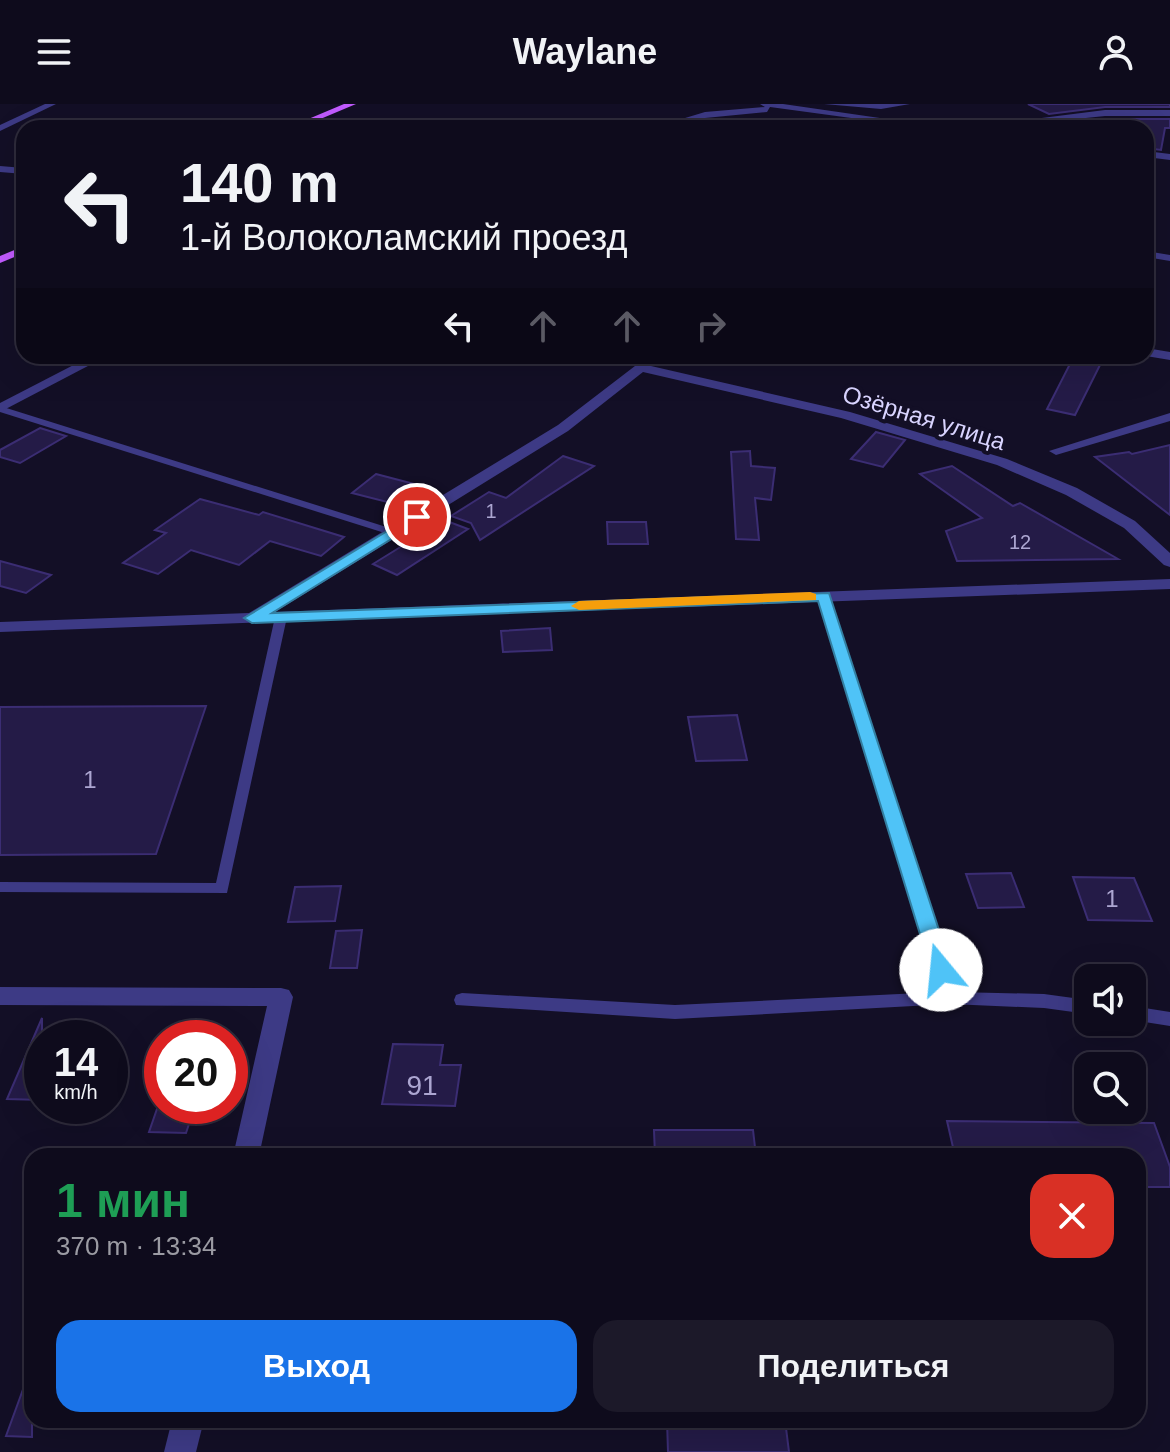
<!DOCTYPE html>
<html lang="ru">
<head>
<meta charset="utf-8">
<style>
  :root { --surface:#0e0b1c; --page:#1c1929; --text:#f1f3f6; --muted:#9b9ba3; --line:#2e2b3b; --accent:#1a73e8 }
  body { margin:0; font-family:Helvetica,sans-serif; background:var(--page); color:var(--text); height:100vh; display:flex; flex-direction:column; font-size:30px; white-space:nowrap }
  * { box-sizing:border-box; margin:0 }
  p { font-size:26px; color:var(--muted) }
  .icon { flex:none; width:44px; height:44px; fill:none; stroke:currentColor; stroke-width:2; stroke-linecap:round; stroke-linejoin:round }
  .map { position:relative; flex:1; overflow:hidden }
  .side { position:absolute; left:24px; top:1044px; width:1122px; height:280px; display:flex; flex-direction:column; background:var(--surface); border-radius:24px; box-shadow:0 8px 32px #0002,0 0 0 2px var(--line) }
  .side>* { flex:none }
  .guide { position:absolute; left:16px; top:16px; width:1138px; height:244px; border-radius:24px; box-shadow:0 8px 32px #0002,0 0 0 2px var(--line); background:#0e0b1c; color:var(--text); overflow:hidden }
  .tools { position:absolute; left:1074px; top:860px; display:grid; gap:16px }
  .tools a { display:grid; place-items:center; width:72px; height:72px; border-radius:16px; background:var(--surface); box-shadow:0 8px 32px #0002,0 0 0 2px var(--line); font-size:40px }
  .speed { position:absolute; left:24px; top:916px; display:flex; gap:16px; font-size:40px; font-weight:700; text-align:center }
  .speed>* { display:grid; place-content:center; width:104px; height:104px; border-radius:50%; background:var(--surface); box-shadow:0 8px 32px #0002,0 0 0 2px var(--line); line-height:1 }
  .speed small { font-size:20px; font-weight:400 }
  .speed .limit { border:12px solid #d22; background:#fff; color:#111 }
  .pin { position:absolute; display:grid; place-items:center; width:68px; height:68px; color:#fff; margin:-34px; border:4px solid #fff; border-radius:50%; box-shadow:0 2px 8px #0007 }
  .me { position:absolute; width:88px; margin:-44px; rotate:343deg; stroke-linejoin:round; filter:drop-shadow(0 0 6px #0008) }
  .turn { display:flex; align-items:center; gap:28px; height:168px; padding:0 32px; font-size:36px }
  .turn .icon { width:104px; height:104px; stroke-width:2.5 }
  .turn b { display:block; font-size:56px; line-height:68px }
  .lanes { display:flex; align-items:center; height:76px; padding:0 32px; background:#0003; justify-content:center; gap:40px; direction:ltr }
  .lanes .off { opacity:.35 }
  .round { display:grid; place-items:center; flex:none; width:84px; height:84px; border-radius:24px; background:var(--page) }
  .headline { display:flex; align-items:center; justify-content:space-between; height:136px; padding:0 32px }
  h1 { font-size:48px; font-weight:700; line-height:60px; color:#1e9e55 }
  .primary-button { display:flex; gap:16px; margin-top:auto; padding:16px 32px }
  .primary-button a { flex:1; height:92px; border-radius:24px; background:var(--accent); color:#fff; font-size:32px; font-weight:700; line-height:92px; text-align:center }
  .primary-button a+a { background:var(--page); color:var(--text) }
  header { display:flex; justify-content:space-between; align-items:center; height:104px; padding:0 32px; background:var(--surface); font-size:36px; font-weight:700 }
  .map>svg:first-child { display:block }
  .building { fill:#241b47; stroke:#3b2d73; stroke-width:2 }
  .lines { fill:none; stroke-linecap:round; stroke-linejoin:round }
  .service { fill:#3d3a85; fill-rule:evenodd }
  .minor { fill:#3d3a85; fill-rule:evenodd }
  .primary { fill:#c25bff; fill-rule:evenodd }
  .route { fill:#4fc3f7; stroke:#337fa1; stroke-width:2 }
  .slow { fill:#f59e0b }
  .labels { text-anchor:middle; stroke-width:8; stroke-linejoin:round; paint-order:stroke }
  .far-number-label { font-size:20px; fill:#aca6d1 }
  .far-street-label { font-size:24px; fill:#d9d4ff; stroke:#130f26 }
  .number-label { font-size:24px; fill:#aca6d1 }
  .near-number-label { font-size:28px; fill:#aca6d1 }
</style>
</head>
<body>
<header><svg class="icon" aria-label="menu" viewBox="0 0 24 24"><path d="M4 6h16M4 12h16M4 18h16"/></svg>Waylane<svg class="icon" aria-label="person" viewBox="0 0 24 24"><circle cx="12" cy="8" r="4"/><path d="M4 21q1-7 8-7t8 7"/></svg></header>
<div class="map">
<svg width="1170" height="1348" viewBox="0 0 1170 1348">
  <rect width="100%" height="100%" fill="#130f26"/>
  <g class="building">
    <polygon points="1028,0 1170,0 1170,3 1105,3 1049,10"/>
    <polygon points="1105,15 1170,15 1170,24 1165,24 1161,46 1146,44 1146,24 1108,24 1108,20 1079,24 1069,19"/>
    <polygon points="1073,254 1101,259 1075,311 1047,305"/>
    <polygon points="40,324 66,332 20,359 0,353 0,346"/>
    <polygon points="876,328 905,336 883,363 851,355"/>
    <polygon points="1170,341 1170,411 1095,353 1129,348 1132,350"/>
    <polygon points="750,347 751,362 775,364 771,396 755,394 759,436 736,435 731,348"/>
    <polygon points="563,352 594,362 480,436 471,419 451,412 489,388 506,394"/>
    <polygon points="952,362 1013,402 1020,399 1118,455 957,457 946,427 982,414 920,370"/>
    <polygon points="376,370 418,381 395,400 352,389"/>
    <polygon points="200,395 259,411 263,408 344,433 321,452 270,437 239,461 191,446 158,470 123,459 166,429 155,426"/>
    <polygon points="444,416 468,425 397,471 373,460"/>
    <polygon points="607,418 646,418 648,440 608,440"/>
    <polygon points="0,457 51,471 26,489 0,482"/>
    <polygon points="550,524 552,546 503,548 501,527"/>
    <polygon points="206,602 156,750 0,751 0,603"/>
    <polygon points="737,611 747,656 696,657 688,613"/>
    <polygon points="1011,769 1024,803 978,804 966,770"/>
    <polygon points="1073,773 1134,774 1152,817 1088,816"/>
    <polygon points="341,782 335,817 288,818 295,783"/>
    <polygon points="362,826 357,864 330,864 336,827"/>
    <polygon points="42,914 42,996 7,995"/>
    <polygon points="393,940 443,941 440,961 461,961 455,1002 382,1000"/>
    <polygon points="158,1002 195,1002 186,1029 149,1028"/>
    <polygon points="947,1017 1154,1019 1170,1063 1170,1083 1138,1083 1138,1052 955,1052"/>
    <polygon points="654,1026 753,1026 756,1052 655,1052"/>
    <polygon points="29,1269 32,1269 32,1333 6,1332"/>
    <polygon points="667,1316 785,1316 789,1348 668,1348"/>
  </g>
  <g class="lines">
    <g class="service">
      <polygon points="824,0 910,0 881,5"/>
      <polygon points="628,252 645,252 655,256 651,259"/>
      <polygon points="0,302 396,426 398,428 392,431 388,430 0,308"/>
      <polygon points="824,488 830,492 956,888 1044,890 1088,896 1088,910 1044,904 950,900 675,915 456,901 454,896 456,891 462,889 675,901 940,888 818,492"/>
      <polygon points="281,509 287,513 227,789 0,788 0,778 216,779 275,513"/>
      <polygon points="1132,902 1170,908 1170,922 1132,916"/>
    </g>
    <g class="minor">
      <polygon points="45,0 56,0 0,27 0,21"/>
      <polygon points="760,0 783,0 949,24 925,24 770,3 767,8 705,14 666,24 652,24 705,8 765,3"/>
      <polygon points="1105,6 1170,6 1170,12 1105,12 991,24 963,24"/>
      <polygon points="1146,47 1170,50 1170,56 1146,53"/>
      <polygon points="0,62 24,64 24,70 0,68"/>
      <polygon points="1146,147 1170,151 1170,157 1146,153"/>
      <polygon points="1146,244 1170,248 1170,256 1146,252"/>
      <polygon points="91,252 107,252 0,308 0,299"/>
      <polygon points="648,252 662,252 651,262 850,308 1007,355 1077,384 1135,417 1170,449 1170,463 1164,461 1124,424 1066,391 997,361 841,314 643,268 568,327 275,508 1170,475 1170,485 0,528 0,518 249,509 558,321"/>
      <polygon points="1170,309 1170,317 1056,351 1049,347"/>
      <polygon points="0,883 281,884 289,886 293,893 259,1052 233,1052 267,902 0,901"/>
      <polygon points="172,1316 204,1316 196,1348 164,1348"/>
    </g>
    <g class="primary">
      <polygon points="344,0 356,0 299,24 287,24"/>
      <polygon points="24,142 24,149 0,159 0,152"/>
    </g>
  </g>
  <polygon class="route" points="417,409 424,413 422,416 272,509 829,489 952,866 949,871 934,871 931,866 818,497 252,519 244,514"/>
  <polygon class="slow" points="810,488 816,490 816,496 579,506 571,502 579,497"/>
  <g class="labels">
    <g class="far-number-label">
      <text x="491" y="414">1</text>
      <text x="1020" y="445">12</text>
    </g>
    <g class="far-street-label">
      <text transform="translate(924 314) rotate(17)" y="8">Озёрная улица</text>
    </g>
    <g class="number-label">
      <text x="90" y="684">1</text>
      <text x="1112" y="803">1</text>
    </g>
    <g class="near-number-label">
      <text x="422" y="991">91</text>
    </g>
  </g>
</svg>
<div class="tools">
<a><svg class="icon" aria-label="sound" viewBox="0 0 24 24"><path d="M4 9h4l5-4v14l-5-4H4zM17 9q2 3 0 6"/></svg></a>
<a><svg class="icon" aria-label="search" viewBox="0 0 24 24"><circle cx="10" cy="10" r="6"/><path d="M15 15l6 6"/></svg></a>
</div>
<div class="speed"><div>14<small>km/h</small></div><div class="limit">20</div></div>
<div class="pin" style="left:417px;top:413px;background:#d93025"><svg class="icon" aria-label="arrive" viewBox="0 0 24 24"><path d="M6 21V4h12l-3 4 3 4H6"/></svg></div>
<svg class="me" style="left:941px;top:866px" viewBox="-20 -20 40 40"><circle r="19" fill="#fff"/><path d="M0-13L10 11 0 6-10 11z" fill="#4fc3f7"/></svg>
<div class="guide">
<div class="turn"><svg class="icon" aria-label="left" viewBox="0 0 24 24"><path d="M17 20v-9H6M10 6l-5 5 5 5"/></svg><div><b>140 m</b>1-й Волоколамский проезд</div></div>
<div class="lanes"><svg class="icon" aria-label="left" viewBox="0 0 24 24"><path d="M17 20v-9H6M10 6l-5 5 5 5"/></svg><svg class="icon off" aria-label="ahead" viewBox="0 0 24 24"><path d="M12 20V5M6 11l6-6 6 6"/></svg><svg class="icon off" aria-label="ahead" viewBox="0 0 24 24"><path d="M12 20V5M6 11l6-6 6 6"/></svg><svg class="icon off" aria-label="right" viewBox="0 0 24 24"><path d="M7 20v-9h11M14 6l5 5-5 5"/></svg></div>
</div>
<section class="side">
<div class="headline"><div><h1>1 мин</h1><p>370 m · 13:34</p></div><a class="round" style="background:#d93025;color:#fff"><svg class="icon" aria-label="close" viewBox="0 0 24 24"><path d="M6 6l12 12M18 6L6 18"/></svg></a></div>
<div class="primary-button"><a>Выход</a><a>Поделиться</a></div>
</section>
</div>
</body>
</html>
